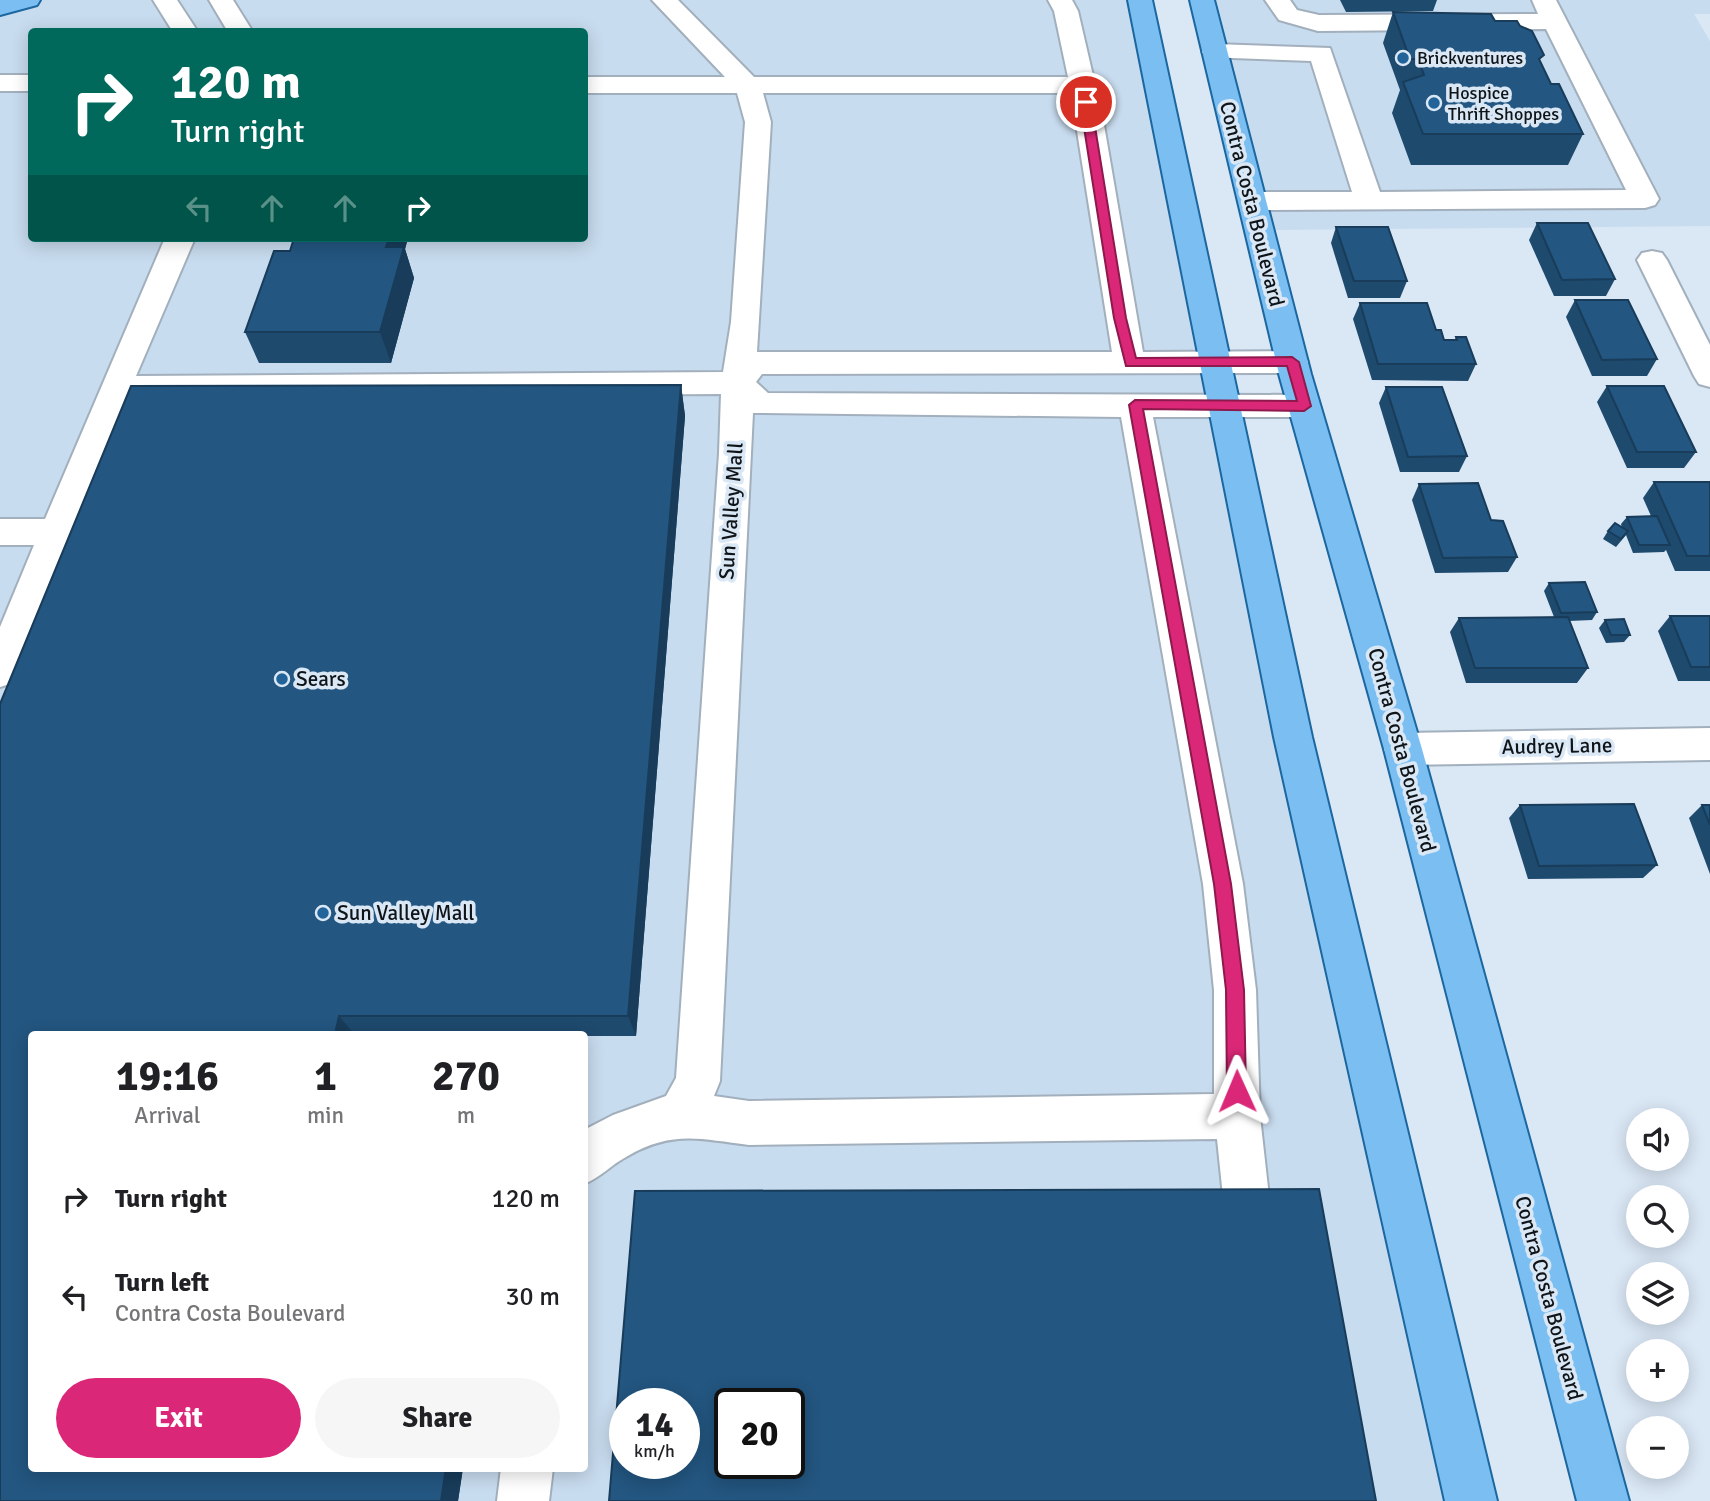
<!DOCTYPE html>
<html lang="en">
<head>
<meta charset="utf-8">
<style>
  :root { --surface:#fff; --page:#f6f6f6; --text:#202124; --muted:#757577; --accent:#db2777 }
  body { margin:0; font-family:Signika,sans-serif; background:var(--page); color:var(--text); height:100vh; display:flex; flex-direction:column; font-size:26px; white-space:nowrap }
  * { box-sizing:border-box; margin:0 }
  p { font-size:23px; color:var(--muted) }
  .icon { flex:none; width:38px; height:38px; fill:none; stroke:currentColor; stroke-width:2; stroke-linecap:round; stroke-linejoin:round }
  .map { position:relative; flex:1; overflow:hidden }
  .drawer { position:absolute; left:28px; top:1031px; width:560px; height:441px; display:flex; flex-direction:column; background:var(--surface); border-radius:7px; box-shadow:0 4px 18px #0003 }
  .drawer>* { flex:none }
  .hud { position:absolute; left:28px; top:28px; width:560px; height:214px; border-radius:7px; box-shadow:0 4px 18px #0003; background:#00695c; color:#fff; overflow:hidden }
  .buttons { position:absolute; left:1626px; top:1108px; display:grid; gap:14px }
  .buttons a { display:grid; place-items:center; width:63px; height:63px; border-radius:50%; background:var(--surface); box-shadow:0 4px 18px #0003; font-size:35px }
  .speed { position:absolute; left:609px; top:1388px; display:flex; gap:14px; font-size:35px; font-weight:700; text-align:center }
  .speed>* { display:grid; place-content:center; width:91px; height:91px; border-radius:50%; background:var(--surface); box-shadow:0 4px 18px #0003; line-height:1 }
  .speed small { font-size:18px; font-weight:400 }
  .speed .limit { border:4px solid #111; border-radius:10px; background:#fff; color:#111 }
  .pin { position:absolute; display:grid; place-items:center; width:60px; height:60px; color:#fff; margin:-30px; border:4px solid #fff; border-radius:50%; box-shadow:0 2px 7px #0007 }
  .me { position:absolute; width:77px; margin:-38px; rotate:359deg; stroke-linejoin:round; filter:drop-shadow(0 0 5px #0008) }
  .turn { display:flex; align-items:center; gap:24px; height:147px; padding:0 28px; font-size:32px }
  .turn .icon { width:91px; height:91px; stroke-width:2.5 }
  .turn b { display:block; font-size:49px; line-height:60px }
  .lanes { display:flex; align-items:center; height:66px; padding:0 28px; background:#0003; justify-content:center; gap:35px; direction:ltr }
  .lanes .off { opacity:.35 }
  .eta { display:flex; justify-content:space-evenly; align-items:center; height:119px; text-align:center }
  .eta b { font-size:42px; font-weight:800; line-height:49px }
  .button { display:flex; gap:14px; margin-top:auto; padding:14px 28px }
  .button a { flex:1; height:80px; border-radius:42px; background:var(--accent); color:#fff; font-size:28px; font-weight:800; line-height:80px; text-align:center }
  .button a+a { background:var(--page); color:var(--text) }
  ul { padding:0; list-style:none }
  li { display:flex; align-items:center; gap:21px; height:98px; padding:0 28px }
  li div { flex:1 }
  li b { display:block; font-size:26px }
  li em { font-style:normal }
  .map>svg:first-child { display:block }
  .built { fill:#c8dcef; fill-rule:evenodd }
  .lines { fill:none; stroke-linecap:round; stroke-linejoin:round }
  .minor-casing { stroke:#a2afbc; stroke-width:4 }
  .major-casing { stroke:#1c67a0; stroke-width:4 }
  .minor { fill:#fff; fill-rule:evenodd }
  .major { fill:#7bbff2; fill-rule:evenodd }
  .wall { fill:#1e4a6e }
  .shaded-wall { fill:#183c5a }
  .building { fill:#235680; stroke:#183c5a; stroke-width:2; fill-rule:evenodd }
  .route { fill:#db2777; stroke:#8e194d; stroke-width:2 }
  .poi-dot { fill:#226399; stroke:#dae7f5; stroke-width:2.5 }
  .labels { text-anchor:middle; stroke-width:7; stroke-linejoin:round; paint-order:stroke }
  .far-poi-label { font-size:18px; fill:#0f1418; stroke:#dae7f5; text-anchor:start }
  .street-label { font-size:21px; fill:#0f1418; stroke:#dae7f5 }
  .poi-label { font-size:21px; fill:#0f1418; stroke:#dae7f5; text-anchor:start }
</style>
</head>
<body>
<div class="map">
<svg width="1710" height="1501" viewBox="0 0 1710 1501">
  <rect width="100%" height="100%" fill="#dae7f5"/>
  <g class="built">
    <path d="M28,0H1139L1471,1501H0V8ZM32,32H584V238H32ZM32,1034H584V1468H32ZM625,1404H684V1463H625ZM730,1404H789V1463H730Z"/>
    <polygon points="1202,0 1710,0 1710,14 1694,14 1710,41 1710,226 1259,230"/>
  </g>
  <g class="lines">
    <defs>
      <g id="minor">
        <polygon points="153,0 177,0 198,32 173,32"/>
        <polygon points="209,0 233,0 253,32 228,32"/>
        <path d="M652,0H678L754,77H1068L1054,11L1048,0H1072L1078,11L1103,119L1143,352L1292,351L1303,354L1308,362L1303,370L1292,373L762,374L756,382L768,393L1304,395L1315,398L1320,406L1315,414L1304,417H1153L1243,884L1256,990L1260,1116L1270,1206L1264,1223L1247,1229L1230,1223L1224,1206L1217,1139L749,1145C699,1139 672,1130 626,1157C611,1165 601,1177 584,1184V1130L613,1115L666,1096L676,1078L719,453L721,394L127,398L19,672L13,683L0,687V627L34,545H0V519H45L165,238H195L136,376L723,372L731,322L745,122L737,93H584V77H725ZM763,93H1071L1112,352H757L771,122ZM753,413L1121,417L1203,884L1214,990V1094L749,1101L714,1096L720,1081Z"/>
        <polygon points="1265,0 1290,0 1297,10 1319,15 1538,14 1532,0 1556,0 1659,199 1655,205 1645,208 1252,210 1242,207 1238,201 1242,195 1252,192 1352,192 1311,61 1206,57 1202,52 1206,47 1215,44 1330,48 1380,192 1626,190 1546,29 1318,31 1279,20"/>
        <rect x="0" y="75" width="32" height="16"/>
        <polygon points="1652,251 1662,253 1667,260 1710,345 1710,387 1699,384 1694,376 1637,260 1642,253"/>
        <polygon points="1710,728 1710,760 1403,765 1389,760 1384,749 1389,738 1403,733"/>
        <polygon points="501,1468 553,1468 549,1501 497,1501"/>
      </g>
      <g id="major">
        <polygon points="0,0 40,0 37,5 0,15"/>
        <polygon points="1128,0 1152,0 1312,737 1497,1501 1445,1501 1274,737"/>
        <polygon points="1190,0 1214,0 1311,374 1422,749 1629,1501 1577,1501 1384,749 1279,374"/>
      </g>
    </defs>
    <use href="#minor" class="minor-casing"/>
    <use href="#major" class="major-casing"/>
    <use href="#minor" class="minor"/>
    <use href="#major" class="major"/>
  </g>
  <g class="wall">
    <polygon points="1340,0 1437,0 1433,11 1346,12"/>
    <polygon points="1393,12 1495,21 1540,62 1551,84 1583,134 1568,165 1411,165 1392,113 1400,90 1383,43"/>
    <polygon points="1537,223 1615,279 1606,296 1554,296 1529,240"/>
    <polygon points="1336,227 1407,281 1400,298 1348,298 1331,243"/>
    <polygon points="294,238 408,238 405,249 414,278 391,363 259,363 245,332 290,251"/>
    <polygon points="1575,300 1657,359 1647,376 1592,376 1566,317"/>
    <polygon points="1360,303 1436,330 1444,340 1455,340 1456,337 1476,364 1468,381 1372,380 1353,319"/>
    <polygon points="681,385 685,416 636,1036 584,1036 584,1034 32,1034 32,1468 463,1468 458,1501 0,1501 0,704 131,386"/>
    <polygon points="1607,386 1696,452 1684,468 1627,468 1597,402"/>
    <polygon points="1386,387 1467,456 1459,472 1400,472 1379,403"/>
    <polygon points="1654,482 1710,482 1710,571 1675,571 1666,550 1664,552 1633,553 1626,535 1616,547 1603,539 1608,531 1622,528 1621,524 1627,517 1651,516 1643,498"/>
    <polygon points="1419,484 1491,520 1517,557 1508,572 1435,573 1412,500"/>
    <polygon points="1549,583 1597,612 1592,620 1569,621 1588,668 1577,683 1466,683 1450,632 1459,618 1554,617 1544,591"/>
    <polygon points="1670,616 1710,616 1710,681 1678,681 1658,631"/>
    <polygon points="1605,620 1630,635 1624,642 1606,643 1599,628"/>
    <polygon points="1520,805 1657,865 1643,878 1528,879 1509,818"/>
    <polygon points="1702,805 1710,805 1710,874 1689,818"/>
  </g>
  <g class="shaded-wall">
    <polygon points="389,238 408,238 405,249 414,278 391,363 380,332 386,247"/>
    <polygon points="681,385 685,416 636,1036 628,1016"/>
    <polygon points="339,1016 354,1034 335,1034"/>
    <polygon points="446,1468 463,1468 458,1501 441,1501"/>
  </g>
  <g class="building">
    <polygon points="1393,12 1491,14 1495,21 1517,21 1520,26 1532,31 1544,55 1539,59 1551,84 1559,84 1583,134 1423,134 1403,82 1424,75 1418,59 1410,59"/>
    <polygon points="1537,223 1588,223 1615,279 1562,280"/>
    <polygon points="1336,227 1388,227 1407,281 1354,281"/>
    <polygon points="294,238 389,238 386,247 404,247 380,332 245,332 274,251 290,251"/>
    <polygon points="1575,300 1628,300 1657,359 1602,360"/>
    <polygon points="1360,303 1427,303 1436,330 1441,330 1444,340 1457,340 1456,337 1466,337 1476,364 1378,364"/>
    <polygon points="681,385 628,1016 339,1016 335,1034 32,1034 32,1468 446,1468 441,1501 0,1501 0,704 131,386"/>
    <polygon points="1607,386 1664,386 1696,452 1637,452"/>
    <polygon points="1386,387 1442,387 1467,456 1408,457"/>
    <polygon points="1654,482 1710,482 1710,556 1687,556"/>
    <polygon points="1478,483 1491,520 1503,521 1517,557 1443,558 1419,484"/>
    <polygon points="1657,516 1670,545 1639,545 1627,517"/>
    <polygon points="1615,523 1628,531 1621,539 1608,531"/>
    <polygon points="1585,582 1597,612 1561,613 1549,583"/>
    <polygon points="1670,616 1710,616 1710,667 1691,667"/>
    <polygon points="1568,617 1588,668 1475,668 1459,618"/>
    <polygon points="1624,619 1630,635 1611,635 1605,620"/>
    <polygon points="1634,804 1657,865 1539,866 1520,805"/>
    <polygon points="1702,805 1710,805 1710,825"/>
    <path d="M1319,1189L1376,1501H609L635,1191ZM625,1404H684V1463H625ZM730,1404H789V1463H730Z"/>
  </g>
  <polygon class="route" points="1086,99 1091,102 1126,318 1136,358 1292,357 1299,362 1311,406 1304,411 1143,409 1231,884 1244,990 1246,1091 1243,1097 1237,1100 1230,1097 1227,1091 1226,990 1214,884 1129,405 1135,400 1297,401 1287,366 1126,366 1114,318 1080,102"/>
  <g class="poi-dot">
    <circle cx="1403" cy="58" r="7"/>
    <circle cx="1434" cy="103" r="7"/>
    <circle cx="282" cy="679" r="7"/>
    <circle cx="323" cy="913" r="7"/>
  </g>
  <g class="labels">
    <g class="far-poi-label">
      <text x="1417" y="64">Brickventures</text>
      <text x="1448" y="99">Hospice<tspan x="1448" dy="21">Thrift Shoppes</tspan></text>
    </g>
    <g class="street-label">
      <text transform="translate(1252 204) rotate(76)" y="7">Contra Costa Boulevard</text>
      <text transform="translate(731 511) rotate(-86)" y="7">Sun Valley Mall</text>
      <text transform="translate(1557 746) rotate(-1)" y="7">Audrey Lane</text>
      <text transform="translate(1402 750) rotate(75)" y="7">Contra Costa Boulevard</text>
      <text transform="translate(1549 1298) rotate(75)" y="7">Contra Costa Boulevard</text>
    </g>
    <g class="poi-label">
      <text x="296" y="686">Sears</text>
      <text x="337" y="920">Sun Valley Mall</text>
    </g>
  </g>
</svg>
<div class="buttons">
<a><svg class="icon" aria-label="sound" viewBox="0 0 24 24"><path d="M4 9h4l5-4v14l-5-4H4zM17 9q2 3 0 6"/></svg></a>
<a><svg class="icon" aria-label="search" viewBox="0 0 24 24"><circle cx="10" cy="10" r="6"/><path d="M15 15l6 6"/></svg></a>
<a><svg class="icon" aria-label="layers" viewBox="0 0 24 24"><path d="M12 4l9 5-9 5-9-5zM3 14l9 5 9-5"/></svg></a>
<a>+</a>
<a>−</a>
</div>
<div class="speed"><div>14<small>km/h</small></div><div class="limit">20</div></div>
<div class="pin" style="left:1086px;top:102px;background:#d93025"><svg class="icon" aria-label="arrive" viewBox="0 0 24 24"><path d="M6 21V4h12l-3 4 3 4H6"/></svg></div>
<svg class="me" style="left:1237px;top:1091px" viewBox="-20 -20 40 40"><path d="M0-17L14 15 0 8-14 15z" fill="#db2777" stroke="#fff" stroke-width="4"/></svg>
<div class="hud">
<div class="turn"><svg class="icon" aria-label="right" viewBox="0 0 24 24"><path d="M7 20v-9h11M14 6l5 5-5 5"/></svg><div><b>120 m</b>Turn right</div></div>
<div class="lanes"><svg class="icon off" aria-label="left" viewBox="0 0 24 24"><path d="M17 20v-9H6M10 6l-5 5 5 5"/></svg><svg class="icon off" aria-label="ahead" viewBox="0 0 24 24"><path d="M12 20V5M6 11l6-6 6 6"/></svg><svg class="icon off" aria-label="ahead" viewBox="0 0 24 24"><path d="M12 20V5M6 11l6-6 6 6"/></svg><svg class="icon" aria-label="right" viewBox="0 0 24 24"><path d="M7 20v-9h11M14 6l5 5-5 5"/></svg></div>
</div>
<section class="drawer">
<div class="eta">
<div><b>19:16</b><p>Arrival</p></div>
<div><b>1</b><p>min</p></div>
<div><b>270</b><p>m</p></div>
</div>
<ul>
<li><svg class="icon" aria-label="right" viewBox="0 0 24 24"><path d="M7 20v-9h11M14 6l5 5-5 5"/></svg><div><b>Turn right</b></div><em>120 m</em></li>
<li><svg class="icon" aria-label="left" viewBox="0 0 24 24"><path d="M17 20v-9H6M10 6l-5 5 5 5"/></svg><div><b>Turn left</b><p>Contra Costa Boulevard</p></div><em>30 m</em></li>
</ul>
<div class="button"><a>Exit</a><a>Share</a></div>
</section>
</div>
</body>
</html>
